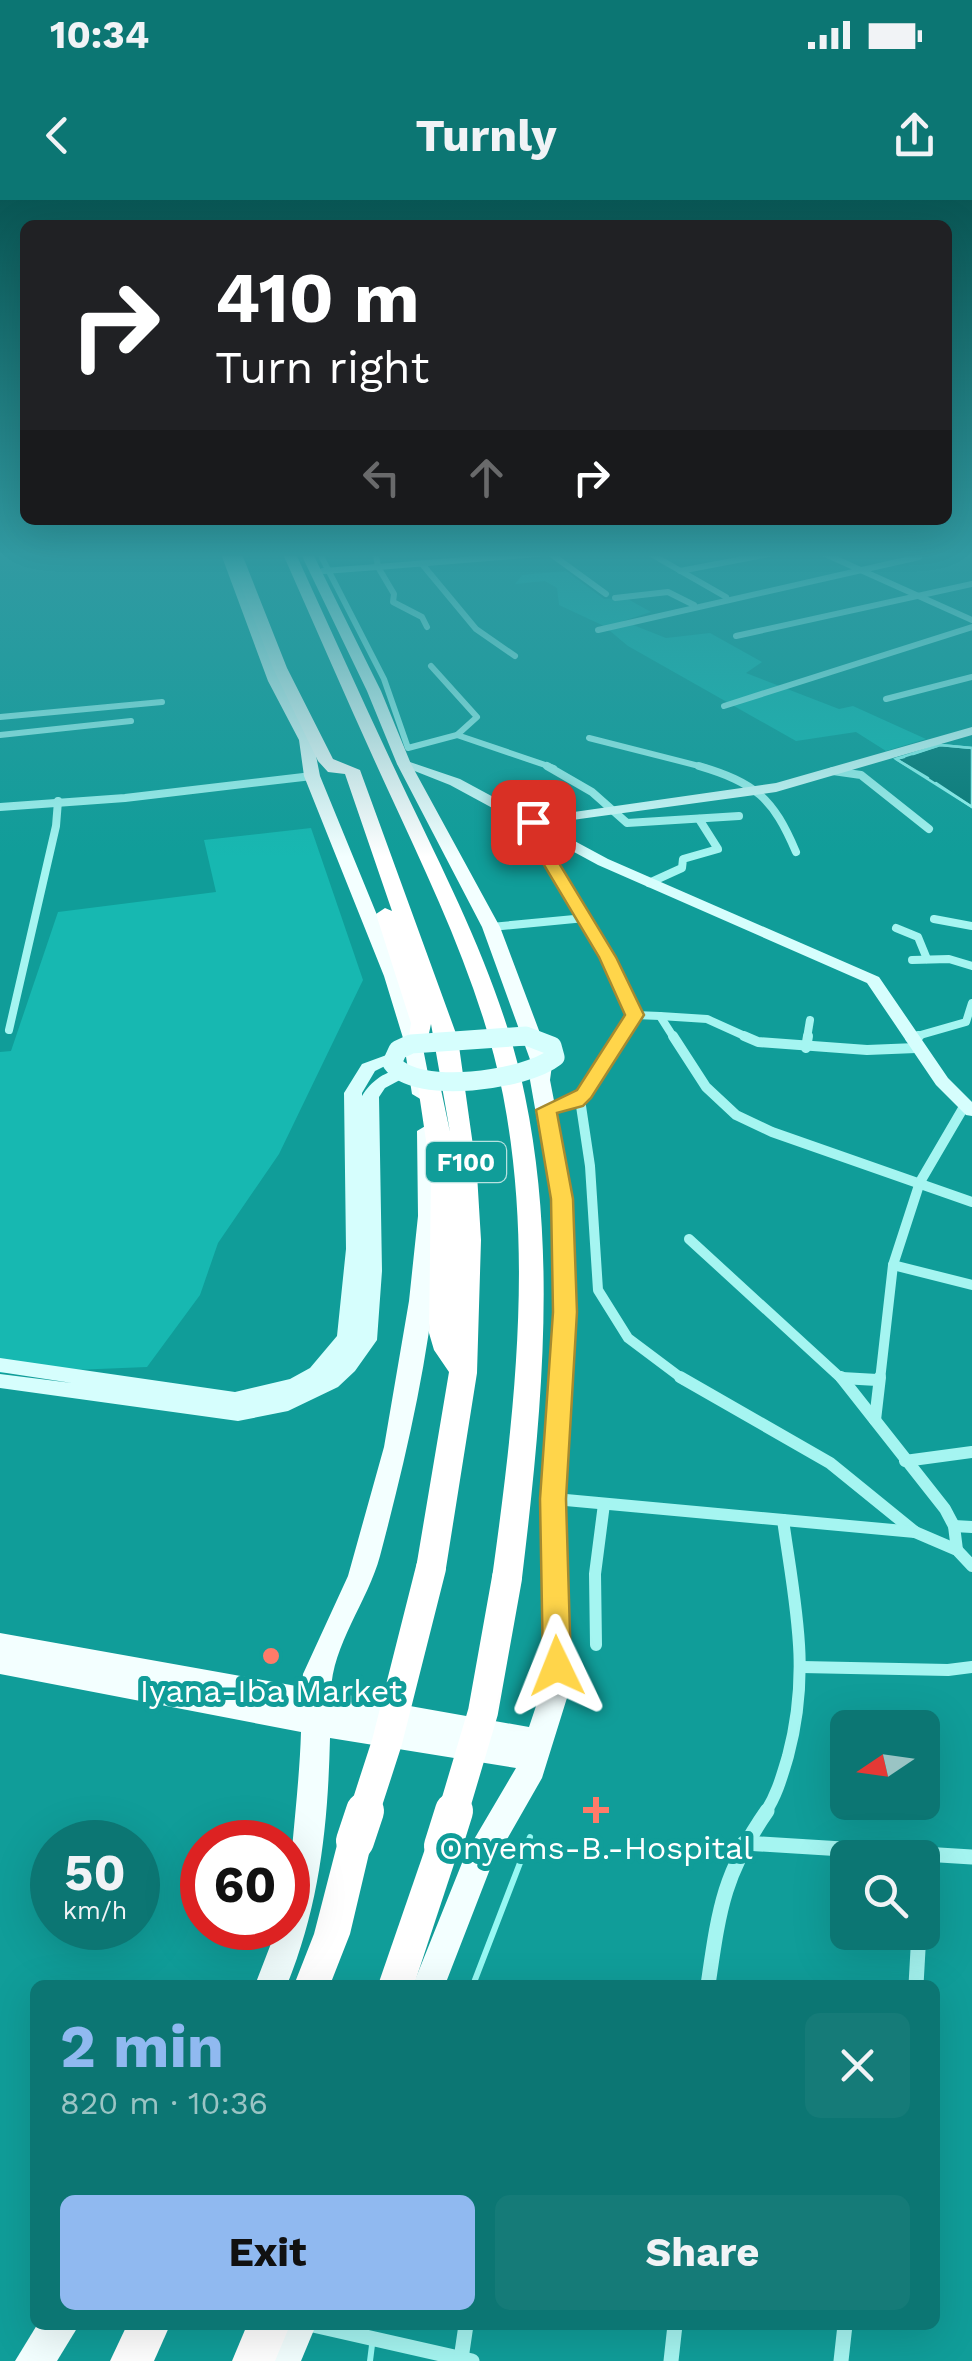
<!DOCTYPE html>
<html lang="en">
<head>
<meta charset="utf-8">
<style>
  :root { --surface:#0c7673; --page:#157b78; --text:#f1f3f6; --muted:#9ac4c4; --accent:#90b9f0 }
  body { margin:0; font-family:"Work Sans",sans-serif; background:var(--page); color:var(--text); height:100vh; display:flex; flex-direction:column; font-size:38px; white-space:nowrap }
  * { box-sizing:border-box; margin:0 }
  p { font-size:32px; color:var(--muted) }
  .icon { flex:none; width:55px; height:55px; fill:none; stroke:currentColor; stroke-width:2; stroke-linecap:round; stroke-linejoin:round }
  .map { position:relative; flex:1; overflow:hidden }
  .side { position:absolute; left:30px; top:1780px; width:910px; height:350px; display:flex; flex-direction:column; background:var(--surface); border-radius:15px; box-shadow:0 10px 40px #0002 }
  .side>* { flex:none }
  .hud { position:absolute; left:20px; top:20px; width:932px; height:305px; border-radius:15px; box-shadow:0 10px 40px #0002; background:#202124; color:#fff; overflow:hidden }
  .needle { width:65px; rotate:257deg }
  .controls { position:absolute; left:830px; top:1510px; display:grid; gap:20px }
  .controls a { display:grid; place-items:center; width:110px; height:110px; border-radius:15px; background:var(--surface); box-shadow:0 10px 40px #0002; font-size:50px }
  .speed { position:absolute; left:30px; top:1620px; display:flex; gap:20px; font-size:50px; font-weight:700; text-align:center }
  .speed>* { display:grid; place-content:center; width:130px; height:130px; border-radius:50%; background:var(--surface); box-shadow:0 10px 40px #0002; line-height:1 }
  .speed small { font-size:25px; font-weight:400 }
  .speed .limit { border:15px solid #d22; background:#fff; color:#111 }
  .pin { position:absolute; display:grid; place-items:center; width:85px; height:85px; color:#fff; margin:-42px; border-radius:20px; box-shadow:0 5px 15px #0006 }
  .me { position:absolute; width:110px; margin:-55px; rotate:358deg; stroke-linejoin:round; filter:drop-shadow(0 0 8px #0008) }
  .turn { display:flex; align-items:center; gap:35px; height:210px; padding:0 30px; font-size:45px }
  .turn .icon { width:130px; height:130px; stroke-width:2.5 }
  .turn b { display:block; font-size:70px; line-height:85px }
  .lanes { display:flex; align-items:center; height:95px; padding:0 30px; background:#0003; justify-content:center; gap:50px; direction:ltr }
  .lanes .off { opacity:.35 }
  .round { display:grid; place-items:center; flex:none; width:105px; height:105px; border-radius:15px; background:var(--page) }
  .headline { display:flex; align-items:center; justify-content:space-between; height:170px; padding:0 30px }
  h1 { font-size:60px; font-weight:700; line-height:75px; color:var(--accent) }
  .primary-button { display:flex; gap:20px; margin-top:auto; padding:20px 30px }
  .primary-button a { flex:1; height:115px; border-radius:15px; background:var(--accent); color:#111; font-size:40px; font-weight:700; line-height:115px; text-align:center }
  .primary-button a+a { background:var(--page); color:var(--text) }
  .status { display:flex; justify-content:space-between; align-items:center; height:70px; padding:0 50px; background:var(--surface); direction:ltr }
  .status svg { height:28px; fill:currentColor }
  header { display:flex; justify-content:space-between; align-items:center; height:130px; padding:0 30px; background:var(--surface); font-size:45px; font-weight:700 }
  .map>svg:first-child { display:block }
  .green { fill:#17b8b1 }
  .water { fill:#097976; stroke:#97f8f3; stroke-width:2.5 }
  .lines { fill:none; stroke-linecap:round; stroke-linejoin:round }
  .stream-far1 { stroke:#97f8f3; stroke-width:2.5 }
  .stream { stroke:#97f8f3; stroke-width:6 }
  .street-far4 { stroke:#a5f5f1; stroke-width:6 }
  .street-far3 { stroke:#a5f5f1; stroke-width:8 }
  .street-far2 { stroke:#a5f5f1; stroke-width:10 }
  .street-far1 { stroke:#a5f5f1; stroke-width:12 }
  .street { stroke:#a5f5f1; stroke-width:15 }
  .secondary { fill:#d6fefd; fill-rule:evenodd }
  .primary { fill:#f3ffff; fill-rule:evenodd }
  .highway { fill:#fff; fill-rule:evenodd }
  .secondary-bridge-far1 { stroke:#d6fefd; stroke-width:15 }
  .secondary-bridge { stroke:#d6fefd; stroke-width:19 }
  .highway-bridge-far1 { stroke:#fff; stroke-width:30 }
  .highway-bridge { stroke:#fff; stroke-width:38 }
  .route { fill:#ffd54a; stroke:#a68a30; stroke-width:2.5 }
  .poi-dot { fill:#ff7b69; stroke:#109d99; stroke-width:4 }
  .labels { text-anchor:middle; stroke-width:10; stroke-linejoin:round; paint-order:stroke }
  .shield { fill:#109d99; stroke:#b7e2e0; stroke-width:2.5 }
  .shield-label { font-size:25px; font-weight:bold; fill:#fff }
  .near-poi-label { font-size:32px; fill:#fff; stroke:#109d99 }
</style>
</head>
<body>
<div class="status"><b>10:34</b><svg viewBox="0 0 49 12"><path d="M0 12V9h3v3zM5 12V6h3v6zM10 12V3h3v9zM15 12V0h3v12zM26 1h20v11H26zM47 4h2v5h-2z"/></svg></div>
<header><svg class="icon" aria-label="back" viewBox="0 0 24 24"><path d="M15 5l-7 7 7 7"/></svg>Turnly<svg class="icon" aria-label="share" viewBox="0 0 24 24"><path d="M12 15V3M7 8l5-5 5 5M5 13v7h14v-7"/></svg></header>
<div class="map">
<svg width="972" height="2161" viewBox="0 0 972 2161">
  <rect width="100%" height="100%" fill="#109d99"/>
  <g class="green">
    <polygon points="566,371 604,399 626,398 651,412 623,421 666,438 710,433 762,462 746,473 839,509 853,506 926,539 886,551 856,532 796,541 628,446 604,426 559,405 557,388 545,381 515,384 522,375"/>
    <polygon points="311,628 363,780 279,954 218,1043 200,1095 147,1167 0,1173 0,852 11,851 58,712 216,692 204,640"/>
  </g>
  <polygon class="water" points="940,545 972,548 972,607 896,559"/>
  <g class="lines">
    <g class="stream-far1">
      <polyline points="913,554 940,545 972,548"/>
      <polyline points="904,557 896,559 928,578"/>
      <polyline points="936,583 972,607"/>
    </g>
    <g class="stream">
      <polyline points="473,1785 530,1637"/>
      <polyline points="370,2161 372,2145"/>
    </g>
    <g class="street-far4">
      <polyline points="320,354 384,479 408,548 457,535 477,517 431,466"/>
      <polyline points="551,354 606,394"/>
      <polyline points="651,354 726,397"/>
      <polyline points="825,354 972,420"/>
      <polyline points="422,364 476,429 515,456"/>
      <polyline points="323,371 378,367 376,354"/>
      <polyline points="680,371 769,354"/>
      <polyline points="615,398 668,392 694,405"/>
      <polyline points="427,427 422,417 393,402 394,394 378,367 538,354"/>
      <polyline points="598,430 919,357"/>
      <polyline points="736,436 972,384"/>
      <polyline points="886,499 972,477"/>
      <polyline points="724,506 972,427"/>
      <polyline points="0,517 162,502"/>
      <polyline points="0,535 131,521"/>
      <polyline points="457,535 554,568"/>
      <polyline points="589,538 707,568"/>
    </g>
    <g class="street-far3">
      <polyline points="547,566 592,592 627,623 739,616"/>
      <path d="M699,566C756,583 773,598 796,652"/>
      <polyline points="833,571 861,575 929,629"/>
      <polyline points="0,607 125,598 312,576"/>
      <polyline points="542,627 534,633 537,640 608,757 635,815 620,838"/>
      <polyline points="649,683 682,668 683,659 718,649 699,619"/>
      <polyline points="934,719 972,726"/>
      <polyline points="491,727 585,718"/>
      <polyline points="896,728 918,737 927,759"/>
      <polyline points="912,760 949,759 972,766"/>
      <polyline points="635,815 660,816 674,838"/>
      <polyline points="660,816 707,819 749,838"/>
      <polyline points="9,830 56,626 58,601"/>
      <polyline points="807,838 810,820"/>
      <polyline points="910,838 966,822 972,803"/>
    </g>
    <g class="street-far2">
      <polyline points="673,836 706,887 736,915 772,932 972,1002"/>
      <polyline points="744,836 758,842 867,850 916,848"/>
      <polyline points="910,838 919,836"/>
      <polyline points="806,848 808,836"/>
      <polyline points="575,901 581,906 590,966 598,1090 628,1138 684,1180"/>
      <polyline points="546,910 584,894 622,836"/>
      <polyline points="689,1039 843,1180"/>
      <polyline points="893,1065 972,1085"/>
      <polyline points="842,1178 875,1180"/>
      <polyline points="880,1180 893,1065 920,982 965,905"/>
    </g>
    <g class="street-far1">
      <polyline points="680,1177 830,1263 915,1332"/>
      <polyline points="841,1177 945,1309 954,1326 957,1350"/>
      <polyline points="842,1178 877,1180"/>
      <polyline points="875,1220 880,1177"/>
      <polyline points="905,1261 972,1252"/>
      <polyline points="555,1299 915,1332 957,1350 972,1366"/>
      <polyline points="954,1326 972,1327"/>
      <polyline points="596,1445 595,1374 604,1304"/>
      <polyline points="802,1467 948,1470 972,1467"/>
      <path d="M765,1613C777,1595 782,1576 788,1556C811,1471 795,1405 783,1320"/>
    </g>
    <g class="street">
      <polyline points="744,1643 972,1657"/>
      <path d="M708,1785C719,1710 723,1674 767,1611"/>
      <polyline points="916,1785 919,1732"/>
      <polyline points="313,2125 472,2161"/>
      <polyline points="461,2159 466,2125"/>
      <polyline points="671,2161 675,2125"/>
      <polyline points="841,2161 845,2125"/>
    </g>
    <g class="secondary">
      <polygon points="972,527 972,535 776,592 543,624 608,659 879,777 948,878 972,902 972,916 966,915 936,885 867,783 598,665 450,585 397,564 404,560 460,579 532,618 776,583"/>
      <path d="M392,853L401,858L375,871L362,893V896C372,880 388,868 408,870L411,874L385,888L379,897L382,1071L377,1140L355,1171L338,1187L288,1211L238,1221L0,1188V1174L72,1183L0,1172V1158L235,1192L290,1179L310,1168L337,1136L346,1049L344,893L362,864Z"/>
    </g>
    <g class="primary">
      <polygon points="221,354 233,354 282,481 313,540 320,576 402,776 421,838 432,894 429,898 422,900 412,894 403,838 384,776 304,576 299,540 268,481"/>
      <path d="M301,354H313L381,491L411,564L500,727L552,865L550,880L573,999L576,1112L566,1299L571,1485L542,1578L490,1669L445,1785H413L466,1653L516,1568L330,1538C328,1624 320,1704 287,1785H255L277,1728H288C288,1662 299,1598 301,1532L0,1474V1433L302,1487L303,1474L348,1376L384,1247L409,1101L418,1016L417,931L427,925L437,931C438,959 441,988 440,1016C436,1130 409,1246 380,1356C368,1401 332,1445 331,1492L529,1527L543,1485L540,1299L554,1112L551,999L530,880L532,865L482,727L397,564L367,491Z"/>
      <polygon points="37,2125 79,2125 57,2161 15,2161"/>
      <polygon points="278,2125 316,2125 301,2161 262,2161"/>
    </g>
    <g class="highway">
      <polygon points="229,354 242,354 287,468 333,559 360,570 458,839 477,974 481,1040 477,1173 446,1368 442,1376 431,1380 420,1376 416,1368 449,1172 434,1150 429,1133 431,974 417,880 428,873 439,880 450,932 431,824 426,847 412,847 408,843 411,823 376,714 385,708 392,711 345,574 328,572 318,561 273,468"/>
      <path d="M283,354H296C333,435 369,515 407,595C453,691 504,790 525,896C558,1055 541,1219 522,1378L518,1386L507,1390L496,1386L492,1378C514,1219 534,1054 503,895C482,788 433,688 388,590C352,512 318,433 283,354Z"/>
      <polygon points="355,1626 367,1630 372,1641 350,1734 330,1785 294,1785 314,1734 338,1641 343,1630"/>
      <polygon points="443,1631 455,1635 460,1646 414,1785 378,1785 426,1646 431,1635"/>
      <polygon points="127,2125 170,2125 154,2161 110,2161"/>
      <polygon points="247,2125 290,2125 275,2161 232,2161"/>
    </g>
    <polyline class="secondary-bridge-far1" points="496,838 531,838"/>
    <path class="secondary-bridge" d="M526,836L552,846L555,857C526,880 416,896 392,863L398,850L411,844Z"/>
    <g class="highway-bridge-far1">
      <polyline points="364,1613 387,1542 431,1368"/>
      <polyline points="453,1613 483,1512 507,1378"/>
    </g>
    <g class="highway-bridge">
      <polyline points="355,1641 365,1611"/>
      <polyline points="443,1646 454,1611"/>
    </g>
  </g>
  <linearGradient id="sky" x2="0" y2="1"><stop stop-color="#095654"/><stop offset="0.54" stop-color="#319aa2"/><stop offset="1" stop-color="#319aa2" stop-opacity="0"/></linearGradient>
  <rect width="972" height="657" fill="url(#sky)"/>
  <polygon class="route" points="533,617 550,627 543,634 545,640 616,757 644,815 591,898 583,906 557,913 573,999 577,1112 566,1299 571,1466 567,1475 557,1478 547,1475 543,1466 540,1299 553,1112 551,999 536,910 577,890 625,815 599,757 529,640 526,633 531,627 525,622"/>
  <g class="poi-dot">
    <circle cx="271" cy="1456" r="10"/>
    <path d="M591 1595h10v10h10v10h-10v10h-10v-10h-10v-10h10z"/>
  </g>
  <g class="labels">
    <rect class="shield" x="426" y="942" width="80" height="40" rx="8"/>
    <g class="shield-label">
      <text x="466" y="971">F100</text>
    </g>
    <g class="near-poi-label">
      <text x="271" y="1502">Iyana-Iba Market</text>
      <text x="596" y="1659">Onyems-B.-Hospital</text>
    </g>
  </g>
</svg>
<div class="controls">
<a><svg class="needle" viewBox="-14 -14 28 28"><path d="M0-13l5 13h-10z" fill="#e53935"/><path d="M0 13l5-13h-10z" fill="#9ac4c4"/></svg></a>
<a><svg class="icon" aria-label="search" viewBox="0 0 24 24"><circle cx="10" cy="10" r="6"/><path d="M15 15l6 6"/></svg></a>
</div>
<div class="speed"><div>50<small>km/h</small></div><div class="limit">60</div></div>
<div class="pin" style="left:533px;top:622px;background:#d93025"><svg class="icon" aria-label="arrive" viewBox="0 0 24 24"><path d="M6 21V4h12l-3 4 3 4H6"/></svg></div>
<svg class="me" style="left:557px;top:1466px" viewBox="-20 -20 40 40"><path d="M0-17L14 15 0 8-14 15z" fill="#ffd54a" stroke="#fff" stroke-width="4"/></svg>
<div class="hud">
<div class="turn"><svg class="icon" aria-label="right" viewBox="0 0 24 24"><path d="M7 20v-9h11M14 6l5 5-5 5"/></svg><div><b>410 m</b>Turn right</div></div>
<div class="lanes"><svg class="icon off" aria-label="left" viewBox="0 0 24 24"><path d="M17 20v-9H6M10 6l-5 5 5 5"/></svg><svg class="icon off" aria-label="ahead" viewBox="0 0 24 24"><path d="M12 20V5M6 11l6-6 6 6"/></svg><svg class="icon" aria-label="right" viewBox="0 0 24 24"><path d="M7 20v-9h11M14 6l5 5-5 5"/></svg></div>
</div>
<section class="side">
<div class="headline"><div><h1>2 min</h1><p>820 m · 10:36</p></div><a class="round"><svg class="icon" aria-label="close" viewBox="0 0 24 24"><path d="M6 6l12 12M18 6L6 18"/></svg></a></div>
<div class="primary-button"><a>Exit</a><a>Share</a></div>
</section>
</div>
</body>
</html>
